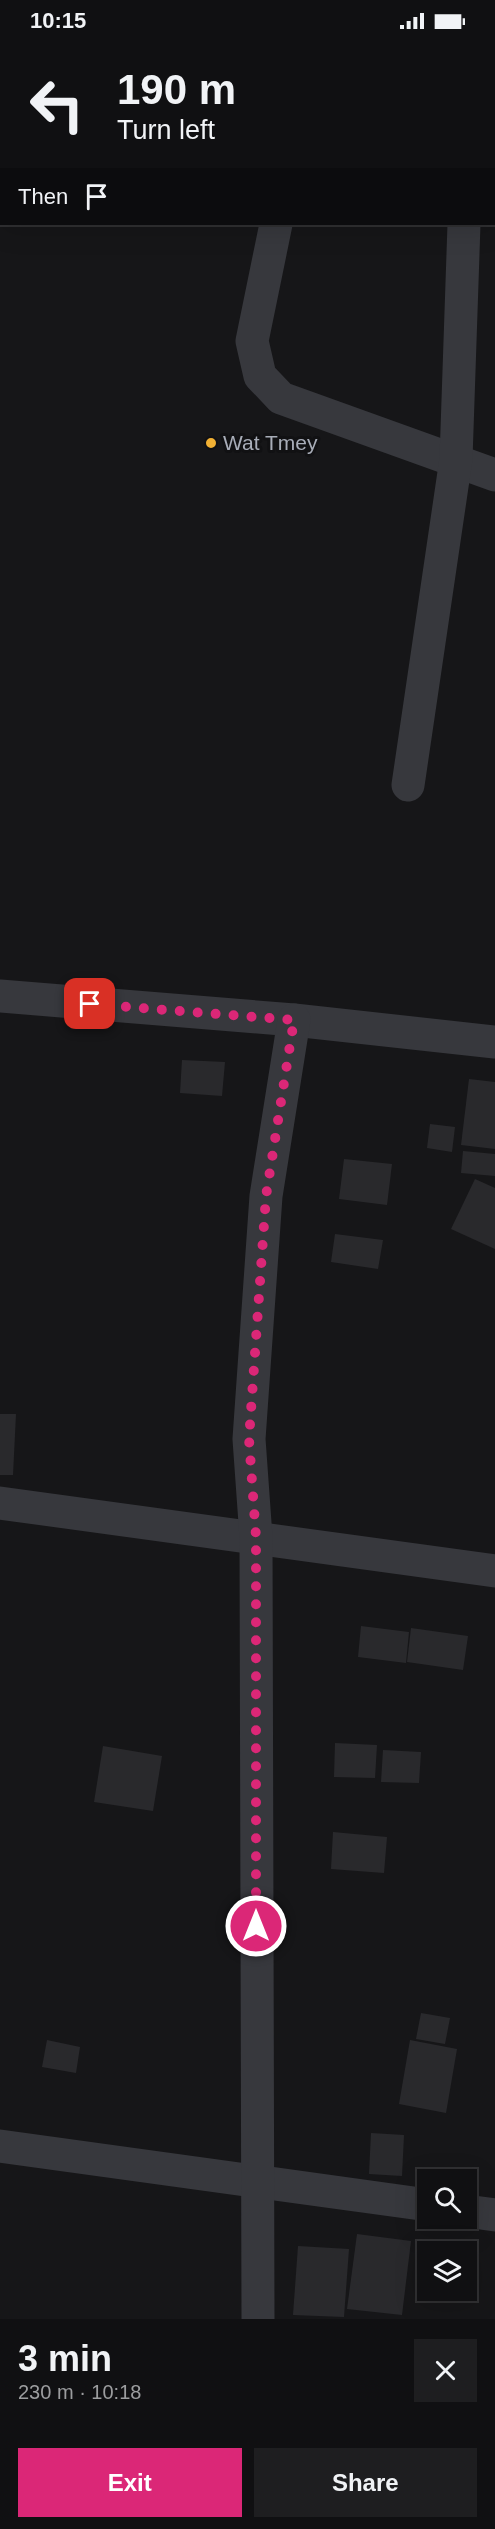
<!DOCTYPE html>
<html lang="en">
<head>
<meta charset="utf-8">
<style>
  :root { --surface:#101012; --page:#1e1e20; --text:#f1f3f6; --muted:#9c9d9f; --line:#303032; --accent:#db2777 }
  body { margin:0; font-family:Arial,sans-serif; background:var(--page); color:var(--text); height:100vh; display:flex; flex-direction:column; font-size:22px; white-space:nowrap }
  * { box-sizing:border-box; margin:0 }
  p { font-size:20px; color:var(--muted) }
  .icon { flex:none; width:33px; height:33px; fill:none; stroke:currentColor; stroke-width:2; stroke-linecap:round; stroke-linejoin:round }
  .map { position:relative; height:2277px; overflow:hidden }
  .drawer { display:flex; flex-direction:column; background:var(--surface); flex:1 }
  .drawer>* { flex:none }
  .banner { position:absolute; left:0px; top:0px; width:495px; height:183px; box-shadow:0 6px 24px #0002,0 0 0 2px var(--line); background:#101012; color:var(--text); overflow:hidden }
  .tools { position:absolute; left:417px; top:2127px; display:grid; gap:12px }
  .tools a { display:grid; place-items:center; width:60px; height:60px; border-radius:0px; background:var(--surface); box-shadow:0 6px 24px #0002,0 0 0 2px var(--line); font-size:30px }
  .pin { position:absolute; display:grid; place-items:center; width:51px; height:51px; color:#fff; margin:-26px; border-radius:12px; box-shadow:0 3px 9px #0006 }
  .me { position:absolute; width:66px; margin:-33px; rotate:0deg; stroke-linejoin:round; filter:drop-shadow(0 0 4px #0008) }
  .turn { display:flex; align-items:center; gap:21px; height:126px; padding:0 18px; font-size:27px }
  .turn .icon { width:78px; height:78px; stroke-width:2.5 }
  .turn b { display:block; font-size:42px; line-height:51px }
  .then { display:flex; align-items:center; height:57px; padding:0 18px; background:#0003; gap:12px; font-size:22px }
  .round { display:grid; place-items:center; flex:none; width:63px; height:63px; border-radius:0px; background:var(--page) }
  .overview { display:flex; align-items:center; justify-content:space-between; height:102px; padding:0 18px }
  h1 { font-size:36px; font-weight:700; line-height:45px }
  .primary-button { display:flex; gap:12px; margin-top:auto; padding:12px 18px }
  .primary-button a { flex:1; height:69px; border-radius:0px; background:var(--accent); color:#fff; font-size:24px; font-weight:700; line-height:69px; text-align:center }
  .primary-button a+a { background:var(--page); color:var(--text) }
  .status { display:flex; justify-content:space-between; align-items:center; height:42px; padding:0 30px; background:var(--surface); direction:ltr }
  .status svg { height:16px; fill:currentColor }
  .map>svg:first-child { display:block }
  .building { fill:#29292c }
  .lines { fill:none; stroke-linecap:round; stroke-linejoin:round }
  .minor { stroke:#37383d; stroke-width:33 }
  .route { stroke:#db2777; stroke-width:10; stroke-dasharray:0 18 }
  .poi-dot { fill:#f2b134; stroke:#111113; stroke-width:2 }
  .labels { text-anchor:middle; stroke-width:6; stroke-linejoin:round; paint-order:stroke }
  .poi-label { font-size:21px; fill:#a8adb8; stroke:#111113; text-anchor:start }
</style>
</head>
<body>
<div class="status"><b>10:15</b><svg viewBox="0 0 49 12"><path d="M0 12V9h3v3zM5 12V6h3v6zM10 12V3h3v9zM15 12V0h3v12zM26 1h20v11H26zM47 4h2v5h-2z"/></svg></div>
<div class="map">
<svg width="495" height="2277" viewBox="0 0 495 2277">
  <rect width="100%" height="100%" fill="#161618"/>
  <g class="building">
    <polygon points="182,1018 225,1020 222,1054 180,1051"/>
    <polygon points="469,1037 495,1040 495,1107 461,1103"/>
    <polygon points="430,1082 455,1085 452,1110 427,1106"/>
    <polygon points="463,1109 495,1112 495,1134 461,1131"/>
    <polygon points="344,1117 392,1122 387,1163 339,1157"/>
    <polygon points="475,1137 495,1146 495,1207 451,1187"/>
    <polygon points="335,1192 383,1198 378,1227 331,1220"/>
    <polygon points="0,1372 16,1372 13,1433 0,1433"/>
    <polygon points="361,1584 409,1590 406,1621 358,1615"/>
    <polygon points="411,1586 468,1594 463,1628 407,1620"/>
    <polygon points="335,1701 377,1703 375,1736 334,1735"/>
    <polygon points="103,1704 162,1714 153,1769 94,1760"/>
    <polygon points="383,1708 421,1710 419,1741 381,1740"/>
    <polygon points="333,1790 387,1795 384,1831 331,1827"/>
    <polygon points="421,1971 450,1976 445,2002 416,1997"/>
    <polygon points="47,1998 80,2005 76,2031 42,2025"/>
    <polygon points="410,1998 457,2007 446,2071 399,2062"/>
    <polygon points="371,2091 404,2093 402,2134 369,2132"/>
    <polygon points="357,2192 411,2199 402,2273 347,2267"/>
    <polygon points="298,2204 349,2207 344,2275 293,2273"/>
  </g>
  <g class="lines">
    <g class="minor">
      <polyline points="410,2 412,0"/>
      <polyline points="470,2 470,0"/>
      <polyline points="276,182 252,299 260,334 281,356 495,433"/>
      <polyline points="408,743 456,417 464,182"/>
      <polyline points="0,954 294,978 495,1000"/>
      <polyline points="0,1461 495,1529"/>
      <polyline points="0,2104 428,2163"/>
      <polyline points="466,2169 495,2173"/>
      <polyline points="258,2277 256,1495 249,1397 266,1154 294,978"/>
    </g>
  </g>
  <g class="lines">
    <polyline class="route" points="90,962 294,978 266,1154 249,1397 256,1495 256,1884"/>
  </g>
  <circle class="poi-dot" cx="211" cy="401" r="6"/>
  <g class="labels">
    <g class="poi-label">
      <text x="223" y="408">Wat Tmey</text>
    </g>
  </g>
</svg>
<div class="tools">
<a><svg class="icon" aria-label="search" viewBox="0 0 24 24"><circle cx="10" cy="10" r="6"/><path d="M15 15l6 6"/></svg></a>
<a><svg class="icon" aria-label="layers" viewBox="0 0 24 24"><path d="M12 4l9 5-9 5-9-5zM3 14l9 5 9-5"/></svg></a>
</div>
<div class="pin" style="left:90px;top:962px;background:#d93025"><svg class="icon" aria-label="arrive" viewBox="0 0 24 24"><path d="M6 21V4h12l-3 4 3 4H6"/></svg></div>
<svg class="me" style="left:256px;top:1884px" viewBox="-20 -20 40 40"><circle r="17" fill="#db2777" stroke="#fff" stroke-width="3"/><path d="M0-11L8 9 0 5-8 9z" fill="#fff"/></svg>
<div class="banner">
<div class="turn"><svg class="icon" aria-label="left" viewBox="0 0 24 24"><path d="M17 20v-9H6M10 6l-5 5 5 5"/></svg><div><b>190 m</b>Turn left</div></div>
<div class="then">Then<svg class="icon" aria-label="arrive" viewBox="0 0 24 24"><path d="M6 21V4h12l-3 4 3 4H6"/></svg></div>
</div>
</div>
<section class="drawer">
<div class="overview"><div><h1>3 min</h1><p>230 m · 10:18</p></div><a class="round"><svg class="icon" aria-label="close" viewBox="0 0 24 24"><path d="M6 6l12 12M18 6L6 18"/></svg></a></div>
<div class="primary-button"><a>Exit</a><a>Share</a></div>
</section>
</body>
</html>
